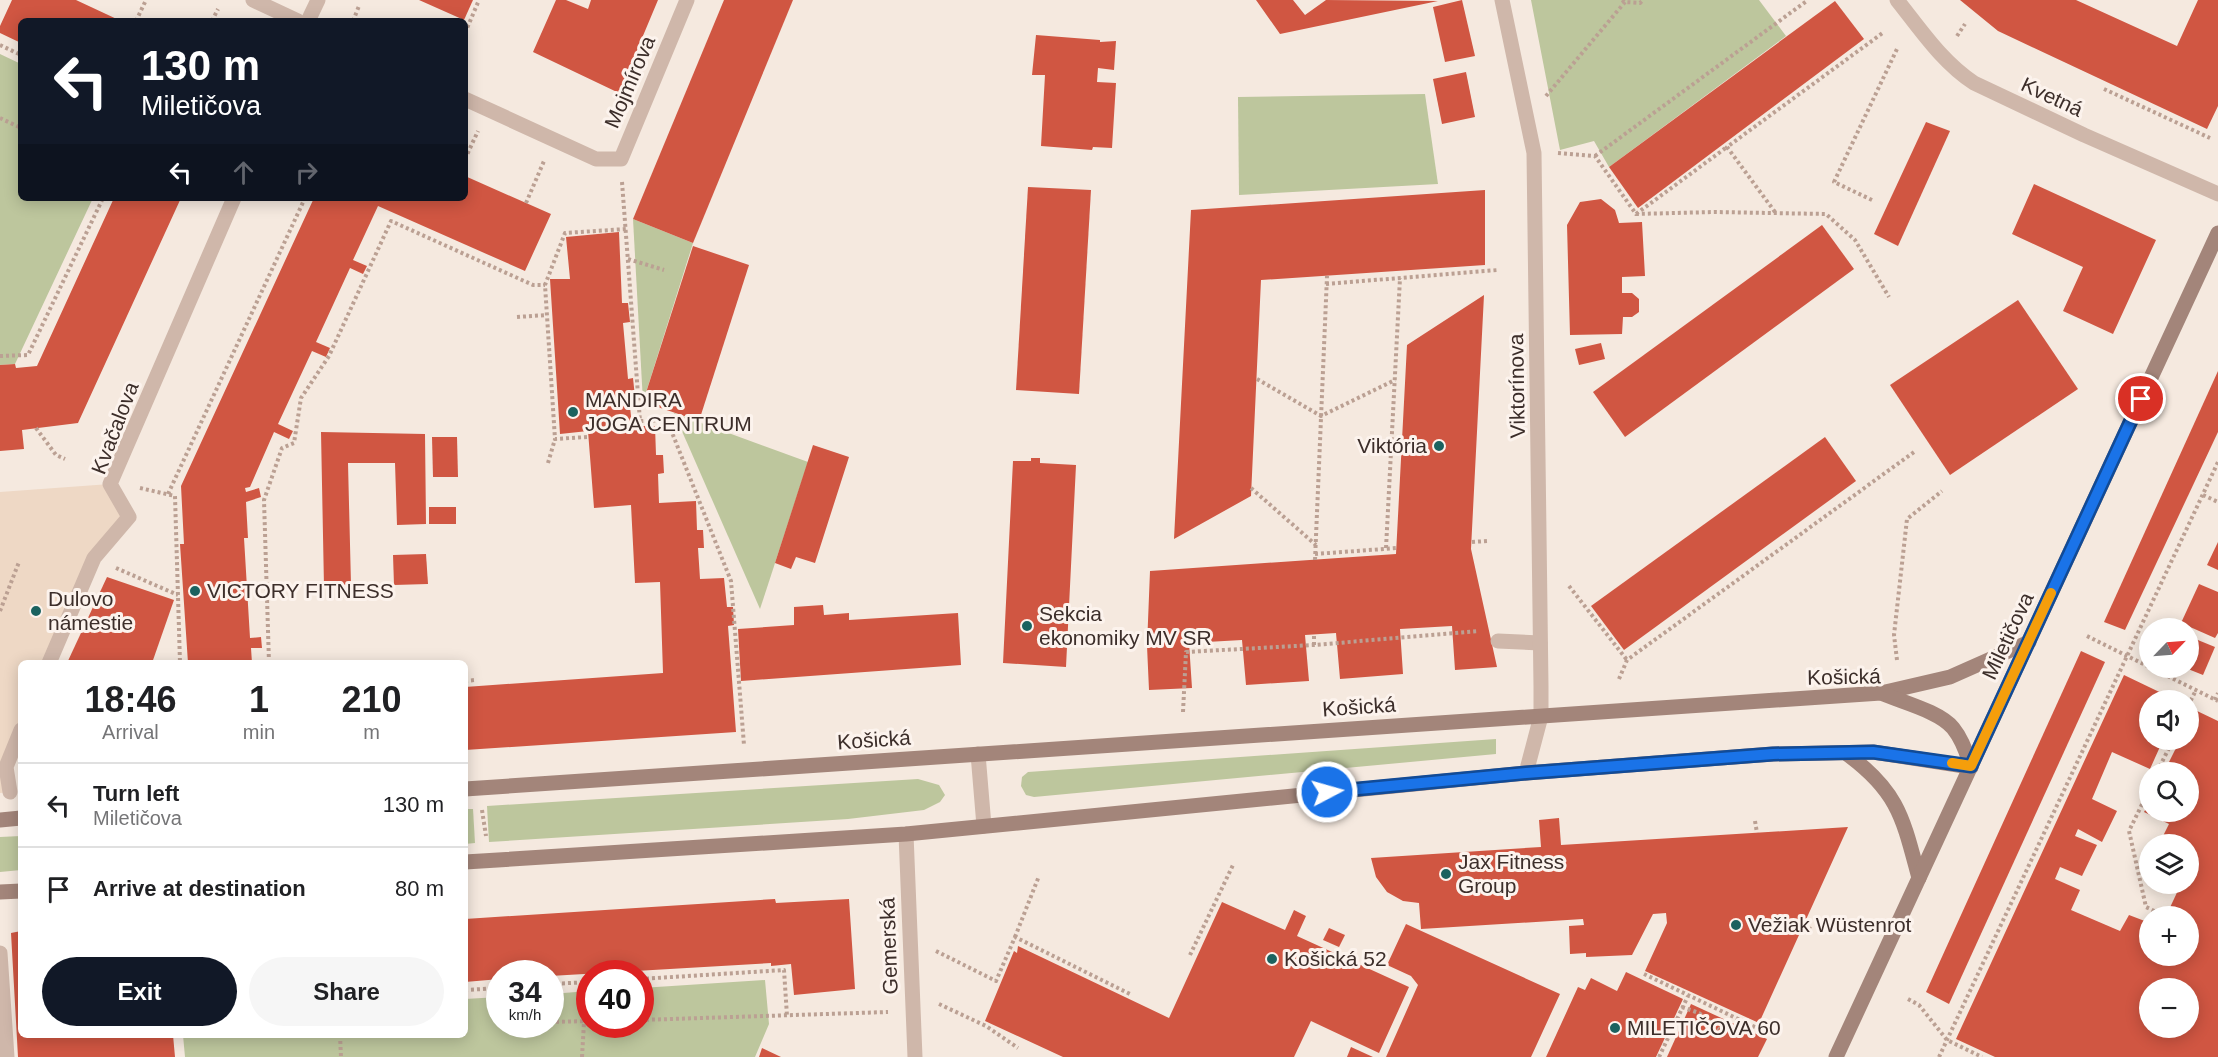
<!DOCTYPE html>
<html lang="en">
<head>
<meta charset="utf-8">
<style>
  :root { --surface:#fff; --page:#f6f6f6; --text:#202124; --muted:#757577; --line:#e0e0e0; --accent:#111827 }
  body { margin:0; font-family:Arial,sans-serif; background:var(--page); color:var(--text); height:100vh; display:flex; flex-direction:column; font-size:22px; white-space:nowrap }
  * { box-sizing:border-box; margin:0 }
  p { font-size:20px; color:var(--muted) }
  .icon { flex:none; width:33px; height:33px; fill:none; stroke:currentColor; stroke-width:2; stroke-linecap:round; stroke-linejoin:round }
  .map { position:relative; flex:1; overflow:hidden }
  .sheet { position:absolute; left:18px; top:660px; width:450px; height:378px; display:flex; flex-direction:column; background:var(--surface); border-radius:9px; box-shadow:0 3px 15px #0003 }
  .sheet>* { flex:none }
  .guide { position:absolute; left:18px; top:18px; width:450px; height:183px; border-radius:9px; box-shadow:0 3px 15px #0003; background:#111827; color:#fff; overflow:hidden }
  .needle { width:39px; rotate:65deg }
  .fabs { position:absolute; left:2139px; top:618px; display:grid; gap:12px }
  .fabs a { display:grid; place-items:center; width:60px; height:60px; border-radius:50%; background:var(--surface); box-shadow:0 3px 15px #0003; font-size:30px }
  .speed { position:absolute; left:486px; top:960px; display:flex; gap:12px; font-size:30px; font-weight:700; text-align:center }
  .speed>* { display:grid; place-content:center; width:78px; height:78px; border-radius:50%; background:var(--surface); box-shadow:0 3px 15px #0003; line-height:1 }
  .speed small { font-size:15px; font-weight:400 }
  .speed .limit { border:9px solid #d22; background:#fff; color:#111 }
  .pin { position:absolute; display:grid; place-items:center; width:51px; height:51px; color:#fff; margin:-26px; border:3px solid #fff; border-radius:50%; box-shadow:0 2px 6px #0007 }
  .me { position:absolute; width:66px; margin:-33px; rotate:84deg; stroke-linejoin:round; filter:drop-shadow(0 0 4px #0008) }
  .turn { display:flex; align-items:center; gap:21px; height:126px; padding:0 24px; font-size:27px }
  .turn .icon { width:78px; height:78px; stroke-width:2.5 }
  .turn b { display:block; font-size:42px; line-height:51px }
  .lanes { display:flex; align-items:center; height:57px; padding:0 24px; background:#0003; justify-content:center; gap:30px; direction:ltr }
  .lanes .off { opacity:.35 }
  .eta { display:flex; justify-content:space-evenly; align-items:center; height:102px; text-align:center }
  .eta b { font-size:36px; font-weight:600; line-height:42px }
  .action { display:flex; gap:12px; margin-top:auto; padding:12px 24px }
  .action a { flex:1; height:69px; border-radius:36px; background:var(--accent); color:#fff; font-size:24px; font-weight:600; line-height:69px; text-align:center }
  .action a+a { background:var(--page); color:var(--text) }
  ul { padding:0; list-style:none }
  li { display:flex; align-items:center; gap:18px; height:84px; padding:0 24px; border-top:2px solid var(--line) }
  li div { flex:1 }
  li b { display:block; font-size:22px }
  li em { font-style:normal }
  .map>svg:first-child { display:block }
  .green { fill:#bdc69d }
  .plaza { fill:#eed8c5 }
  .building { fill:#d05642; fill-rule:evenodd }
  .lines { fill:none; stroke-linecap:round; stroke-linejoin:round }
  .path { stroke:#bba093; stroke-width:4; stroke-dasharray:3 3; stroke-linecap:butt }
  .lane { stroke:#cfb7aa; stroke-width:15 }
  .street { stroke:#cfb7aa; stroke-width:15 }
  .secondary { stroke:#a3857a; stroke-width:15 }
  .route-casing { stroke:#114b97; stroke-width:15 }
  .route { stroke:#1a73e8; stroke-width:10 }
  .slow { stroke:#f59e0b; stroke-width:10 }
  .poi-dot { fill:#1b625f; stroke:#fcf3ed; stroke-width:2 }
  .labels { text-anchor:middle; stroke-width:6; stroke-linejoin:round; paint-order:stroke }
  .street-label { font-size:21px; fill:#3c2e2a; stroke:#fcf3ed }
  .poi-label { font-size:21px; fill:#3c2e2a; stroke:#fcf3ed; text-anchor:start }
</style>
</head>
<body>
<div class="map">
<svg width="2218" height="1057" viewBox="0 0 2218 1057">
  <rect width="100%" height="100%" fill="#f5e9df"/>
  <g class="green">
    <polygon points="1531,0 1759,0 1786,36 1609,167 1594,141 1560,150"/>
    <polygon points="0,54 21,64 21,198 93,198 15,364 0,365"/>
    <polygon points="1425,94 1438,184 1239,195 1238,97"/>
    <polygon points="633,219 693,243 643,402"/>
    <polygon points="674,413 808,462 760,609"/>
    <polygon points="1496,739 1496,754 1034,797 1026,795 1021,786 1022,777 1028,772"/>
    <polygon points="918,779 939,785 945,795 940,802 924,810 848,819 489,842 487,806"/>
    <polygon points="465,809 473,809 475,843 465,844"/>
    <polygon points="21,836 21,870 0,872 0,837"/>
    <polygon points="765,980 769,1024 755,1057 185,1057 183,1035 465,1035 465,999 499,997 500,1024 550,1024 551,994 589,991 590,1024 640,1024 641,988"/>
  </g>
  <polygon class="plaza" points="110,484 129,517 94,558 49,663 21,663 21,730 6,767 10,792 0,793 0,492"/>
  <g class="building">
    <polygon points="12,0 76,0 121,21 21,21 21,43 0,33 0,26"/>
    <polygon points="419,0 473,0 464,20"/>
    <polygon points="556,0 566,0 588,9 591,0 658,0 619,93 533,52"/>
    <polygon points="724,0 793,0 693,243 633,219"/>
    <polygon points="1256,0 1293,0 1305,15 1326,0 1438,1 1280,34"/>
    <polygon points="1462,0 1475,56 1445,62 1433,7"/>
    <polygon points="1960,0 2076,0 2177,46 2198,0 2218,0 2218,106 2207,129 1998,31"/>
    <polygon points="1835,1 1864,39 1638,208 1609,167"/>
    <polygon points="1036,35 1100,40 1100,42 1116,41 1114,70 1098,68 1097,82 1116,83 1112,148 1093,147 1092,150 1041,146 1045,75 1032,75"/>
    <polygon points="1466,72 1475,117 1442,124 1433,79"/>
    <polygon points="1926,122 1950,131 1898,246 1874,234"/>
    <polygon points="465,176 551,214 525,271 378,206 353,260 367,266 363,274 350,268 316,342 330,348 326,357 312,351 278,424 293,431 289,439 274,432 250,487 245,488 246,492 259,488 261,497 246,502 248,538 244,538 250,638 261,637 262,648 251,648 252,663 188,663 180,544 184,544 181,486 314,198 465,198"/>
    <polygon points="2034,184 2156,240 2113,334 2063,311 2083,267 2012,234"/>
    <polygon points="1028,187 1091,190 1079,394 1016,390"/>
    <polygon points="1485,190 1485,265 1261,280 1251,496 1174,539 1191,210"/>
    <polygon points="114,198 181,198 78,423 22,430 24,449 0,451 0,365 15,364 16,368 37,366"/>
    <polygon points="1601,199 1615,210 1619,223 1642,222 1645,276 1622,277 1622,293 1632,293 1639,299 1639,312 1632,317 1623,317 1622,334 1570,335 1567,225 1580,202"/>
    <polygon points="1822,225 1854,269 1625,437 1593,392"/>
    <polygon points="619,232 622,303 628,303 630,322 623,323 628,379 633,378 635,397 629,397 632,426 655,426 656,455 663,455 664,473 658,474 659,503 696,501 697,530 703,530 704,548 698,548 700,579 724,578 727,607 733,607 734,625 728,626 736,732 465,750 465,687 663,673 660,582 635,583 631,505 594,508 588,431 560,434 550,279 570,279 566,237"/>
    <polygon points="693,246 749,265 699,421 643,402"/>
    <polygon points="1484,295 1471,549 1497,667 1455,670 1452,626 1400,629 1403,674 1340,679 1336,633 1305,635 1309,681 1246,685 1242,640 1189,643 1192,688 1149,690 1147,646 1150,571 1396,554 1407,345"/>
    <polygon points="2018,300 2078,389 1950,475 1890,385"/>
    <polygon points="1601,343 1605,359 1579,365 1575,349"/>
    <polygon points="2218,371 2218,432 2125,630 2104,622"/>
    <polygon points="321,432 425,434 426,524 397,525 395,463 348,463 351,585 324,587"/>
    <polygon points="432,437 457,437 458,477 433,477"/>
    <polygon points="1825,437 1856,481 1624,650 1591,606"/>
    <polygon points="813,445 849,457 815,563 796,557 791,569 775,563"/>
    <polygon points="1031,458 1040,458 1040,463 1076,465 1066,667 1003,663 1013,461 1031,461"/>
    <rect x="429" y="507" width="27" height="17"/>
    <polygon points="2218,542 2218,570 2207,565"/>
    <polygon points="426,554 428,584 394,585 393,555"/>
    <polygon points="107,577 174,600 152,663 67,663"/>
    <polygon points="2199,584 2218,592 2218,633 2215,638 2181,623"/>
    <polygon points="823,605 824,615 849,613 849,620 958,613 961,665 741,681 738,629 794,625 794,607"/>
    <polygon points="2188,636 2215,647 2203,675 2188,669"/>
    <polygon points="2081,651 2105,662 1949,1004 1926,992"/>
    <path d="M2124,675L2176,700H2150V740H2163L2150,769L2112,752L2092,799L2117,811L2102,842L2078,829L2075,836L2097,845L2082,876L2060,867L2055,879L2080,890L2071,910L2120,931L2129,915L2150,923V956H2188V916H2166L2181,884H2188V844H2159L2169,824L2144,812L2150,802V812H2188V772H2164L2180,740H2188V723L2195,710L2218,721V1057H1995L1956,1039ZM2150,988H2188V1028H2150Z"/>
    <polygon points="1559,818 1561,845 1848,827 1759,1023 1645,971 1667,923 1666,913 1653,914 1632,955 1586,957 1586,953 1570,954 1569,926 1584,925 1583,919 1421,929 1419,903 1403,901 1387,892 1376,877 1371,858 1541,847 1539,820"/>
    <polygon points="775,899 776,903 849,899 855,989 794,995 791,964 771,966 771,963 550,976 550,974 500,974 500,979 465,982 465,919"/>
    <polygon points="1222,902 1285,930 1294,910 1306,916 1297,936 1409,987 1379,1053 1311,1021 1294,1057 1063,1057 985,1021 1014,951 1017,953 1018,946 1169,1018"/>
    <polygon points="1406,924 1560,994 1531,1057 1386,1057 1418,985 1411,976 1387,965"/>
    <polygon points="1329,928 1345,935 1339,947 1323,940"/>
    <polygon points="21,931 21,1035 173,1035 175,1057 18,1057 11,933"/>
    <polygon points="1626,972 1683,999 1656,1057 1546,1057 1578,987 1585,990 1591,978 1617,991"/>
    <polygon points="1691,1004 1767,1039 1758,1057 1667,1057"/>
    <polygon points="1351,1047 1373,1057 1347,1057"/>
    <polygon points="762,1048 781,1057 759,1057"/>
  </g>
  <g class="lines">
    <g class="path">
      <polyline points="1622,0 1625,2 1640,3 1643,0"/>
      <polyline points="136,21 146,0"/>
      <polyline points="212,21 218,9"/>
      <polyline points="353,21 359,6"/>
      <polyline points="465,33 479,0"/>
      <polyline points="1957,36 1965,24"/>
      <polyline points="0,45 21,55"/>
      <polyline points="2104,89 2210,138"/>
      <polyline points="1546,96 1625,2"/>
      <polyline points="0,118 21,128"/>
      <polyline points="1558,153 1595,156 1636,214 1714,212 1826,214 1855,240 1889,297"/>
      <polyline points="1595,156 1808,0"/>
      <polyline points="465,159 478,131"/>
      <polyline points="622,182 640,421 667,420 731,581 744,745"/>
      <polyline points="1872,200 1834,182 1897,49"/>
      <polyline points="526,203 544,161"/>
      <polyline points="1775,212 1727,147 1884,32"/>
      <polyline points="1636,214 1727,147"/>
      <polyline points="628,259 664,270"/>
      <polyline points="1326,284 1498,270"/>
      <polyline points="517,317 547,315"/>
      <polyline points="0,356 28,355 103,198"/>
      <polyline points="1257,379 1321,416 1395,380"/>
      <polyline points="36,428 56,455 65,459"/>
      <polyline points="587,437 555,439 545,285 565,233 626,229"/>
      <polyline points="548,463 555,439"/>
      <polyline points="140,488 175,496 180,663"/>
      <polyline points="1251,488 1316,545"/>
      <polyline points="168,494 305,198"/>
      <polyline points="2203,495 2218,502"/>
      <polyline points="1472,542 1487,541"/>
      <polyline points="1386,548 1400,278"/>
      <polyline points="1315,554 1397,548"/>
      <polyline points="1315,560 1327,276"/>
      <polyline points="116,568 178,595"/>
      <polyline points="1569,586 1627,660"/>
      <polyline points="0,611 19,562"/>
      <polyline points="2087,636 2218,701"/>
      <polyline points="1314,645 1314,635"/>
      <polyline points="1897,660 1894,635 1907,519 1942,491"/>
      <polyline points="269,663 264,500 282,448 294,443 301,398 329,356 391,221 533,285 545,285"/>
      <polyline points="1619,679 1627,660 1914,452"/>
      <polyline points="465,681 475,680"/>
      <polyline points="2215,700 2218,693"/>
      <polyline points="2188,706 2196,690"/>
      <polyline points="1183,712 1186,652 1314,645 1478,631"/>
      <polyline points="2157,772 2173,740"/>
      <polyline points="2150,788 2129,831 2146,907 2165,916"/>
      <polyline points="482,810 486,836"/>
      <polyline points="1755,821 1757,833"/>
      <polyline points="1804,926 1811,929"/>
      <polyline points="1015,937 1039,876"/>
      <polyline points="936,951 996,981 1015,937 1132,995"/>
      <polyline points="1190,955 1233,865"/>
      <polyline points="1644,974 1761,1030"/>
      <polyline points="640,979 784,970 787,1016"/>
      <polyline points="550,984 590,982"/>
      <polyline points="465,990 500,988"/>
      <polyline points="1908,999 1919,1005 1947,1040 1982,1057"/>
      <polyline points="939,1004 986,1026 1018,1048"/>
      <polyline points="1682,1007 1699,1013 1719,1029"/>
      <polyline points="640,1020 888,1012"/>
      <polyline points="550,1022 590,1021"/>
      <polyline points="498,1024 500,1024"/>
      <polyline points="340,1035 341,1057"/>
      <polyline points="582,1057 584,1022"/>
      <polyline points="1659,1057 1688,996"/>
      <polyline points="1939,1057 2218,462"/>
    </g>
    <polyline class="lane" points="1498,641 1540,643"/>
    <g class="street">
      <polyline points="253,0 298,21"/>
      <polyline points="1502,0 1534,153 1541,686 1541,716 1526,773"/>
      <path d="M1897,0C1921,30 1942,62 1974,83L2084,135L2218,194"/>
      <polyline points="308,21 318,0"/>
      <polyline points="465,99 596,159 621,159 687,0"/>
      <polyline points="49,663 94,558 129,517 110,484 234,198"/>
      <polyline points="978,754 984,826"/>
      <polyline points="10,792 6,767 21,730"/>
      <polyline points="906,834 915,1057"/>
      <polyline points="0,953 7,1057"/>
    </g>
    <g class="secondary">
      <polyline points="1881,693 1950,677 2029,642"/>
      <path d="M1847,754C1899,792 1903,819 1919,878"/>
      <path d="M465,789L1881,693C1901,702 1939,711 1953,728C1962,739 1967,753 1971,767"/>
      <polyline points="0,820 21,818"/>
      <polyline points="465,862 906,834 1526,773 1773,754 1873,752 1971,767"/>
      <polyline points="0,892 21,891"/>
      <polyline points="1836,1057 2218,233"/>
    </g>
  </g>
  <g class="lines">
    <defs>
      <polyline id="route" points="1327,792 1526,773 1773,754 1873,752 1971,766 2141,399"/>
    </defs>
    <use href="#route" class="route-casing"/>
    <use href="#route" class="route"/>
    <polyline class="slow" points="1952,763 1971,766 2051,593"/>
  </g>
  <g class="poi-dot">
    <circle cx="573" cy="412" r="6"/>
    <circle cx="1439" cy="446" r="6"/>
    <circle cx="195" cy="591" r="6"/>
    <circle cx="36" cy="611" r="6"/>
    <circle cx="1027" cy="626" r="6"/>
    <circle cx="1446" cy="874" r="6"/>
    <circle cx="1736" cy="925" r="6"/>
    <circle cx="1272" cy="959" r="6"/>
    <circle cx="1615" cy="1028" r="6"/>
  </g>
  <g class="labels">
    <g class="street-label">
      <text transform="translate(630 82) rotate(-67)" y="7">Mojmírova</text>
      <text transform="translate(2052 97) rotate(25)" y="7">Kvetná</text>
      <text transform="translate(1517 386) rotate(-91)" y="7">Viktorínova</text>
      <text transform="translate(115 428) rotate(-69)" y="7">Kvačalova</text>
      <text transform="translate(2008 636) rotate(-65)" y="7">Miletičova</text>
      <text transform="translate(1844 677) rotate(-1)" y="7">Košická</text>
      <text transform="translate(1359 707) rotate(-4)" y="7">Košická</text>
      <text transform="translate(874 740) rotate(-4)" y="7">Košická</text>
      <text transform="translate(889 946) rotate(-92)" y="7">Gemerská</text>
    </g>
    <g class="poi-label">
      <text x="585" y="407">MANDIRA<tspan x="585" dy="24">JOGA CENTRUM</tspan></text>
      <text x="1427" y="453" text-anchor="end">Viktória</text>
      <text x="207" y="598">VICTORY FITNESS</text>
      <text x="48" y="606">Dulovo<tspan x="48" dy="24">námestie</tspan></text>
      <text x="1039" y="621">Sekcia<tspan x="1039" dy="24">ekonomiky MV SR</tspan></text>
      <text x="1458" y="869">Jax Fitness<tspan x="1458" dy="24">Group</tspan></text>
      <text x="1748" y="932">Vežiak Wüstenrot</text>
      <text x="1284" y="966">Košická 52</text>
      <text x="1627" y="1035">MILETIČOVA 60</text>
    </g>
  </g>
</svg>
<div class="fabs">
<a><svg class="needle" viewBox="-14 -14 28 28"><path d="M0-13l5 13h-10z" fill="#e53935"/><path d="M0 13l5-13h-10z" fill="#757577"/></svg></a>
<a><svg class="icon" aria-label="sound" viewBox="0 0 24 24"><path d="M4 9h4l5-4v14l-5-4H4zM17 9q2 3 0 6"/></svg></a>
<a><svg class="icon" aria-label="search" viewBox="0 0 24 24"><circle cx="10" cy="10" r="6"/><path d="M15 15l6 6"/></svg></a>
<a><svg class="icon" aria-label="layers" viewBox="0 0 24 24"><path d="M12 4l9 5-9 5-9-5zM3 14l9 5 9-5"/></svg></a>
<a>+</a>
<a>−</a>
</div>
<div class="speed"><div>34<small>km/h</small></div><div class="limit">40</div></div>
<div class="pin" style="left:2141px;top:399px;background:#d93025"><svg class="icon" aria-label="arrive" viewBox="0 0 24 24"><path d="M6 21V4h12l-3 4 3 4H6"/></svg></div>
<svg class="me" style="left:1327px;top:792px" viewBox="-20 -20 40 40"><circle r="17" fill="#1a73e8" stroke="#fff" stroke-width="3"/><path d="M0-11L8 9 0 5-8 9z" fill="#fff"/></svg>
<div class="guide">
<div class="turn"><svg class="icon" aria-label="left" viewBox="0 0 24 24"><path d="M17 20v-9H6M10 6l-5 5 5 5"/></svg><div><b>130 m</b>Miletičova</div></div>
<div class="lanes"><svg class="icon" aria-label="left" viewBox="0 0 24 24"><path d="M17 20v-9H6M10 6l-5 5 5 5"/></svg><svg class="icon off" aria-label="ahead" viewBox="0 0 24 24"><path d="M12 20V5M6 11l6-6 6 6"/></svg><svg class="icon off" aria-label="right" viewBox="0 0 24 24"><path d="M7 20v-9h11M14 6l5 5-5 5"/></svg></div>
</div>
<section class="sheet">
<div class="eta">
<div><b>18:46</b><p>Arrival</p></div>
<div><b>1</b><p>min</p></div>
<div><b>210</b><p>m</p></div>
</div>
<ul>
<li><svg class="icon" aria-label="left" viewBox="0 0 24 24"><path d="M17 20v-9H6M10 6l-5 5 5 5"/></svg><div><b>Turn left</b><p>Miletičova</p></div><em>130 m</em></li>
<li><svg class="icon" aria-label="arrive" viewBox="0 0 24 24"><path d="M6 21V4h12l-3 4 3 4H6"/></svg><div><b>Arrive at destination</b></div><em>80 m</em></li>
</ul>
<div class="action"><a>Exit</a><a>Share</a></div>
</section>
</div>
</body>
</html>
